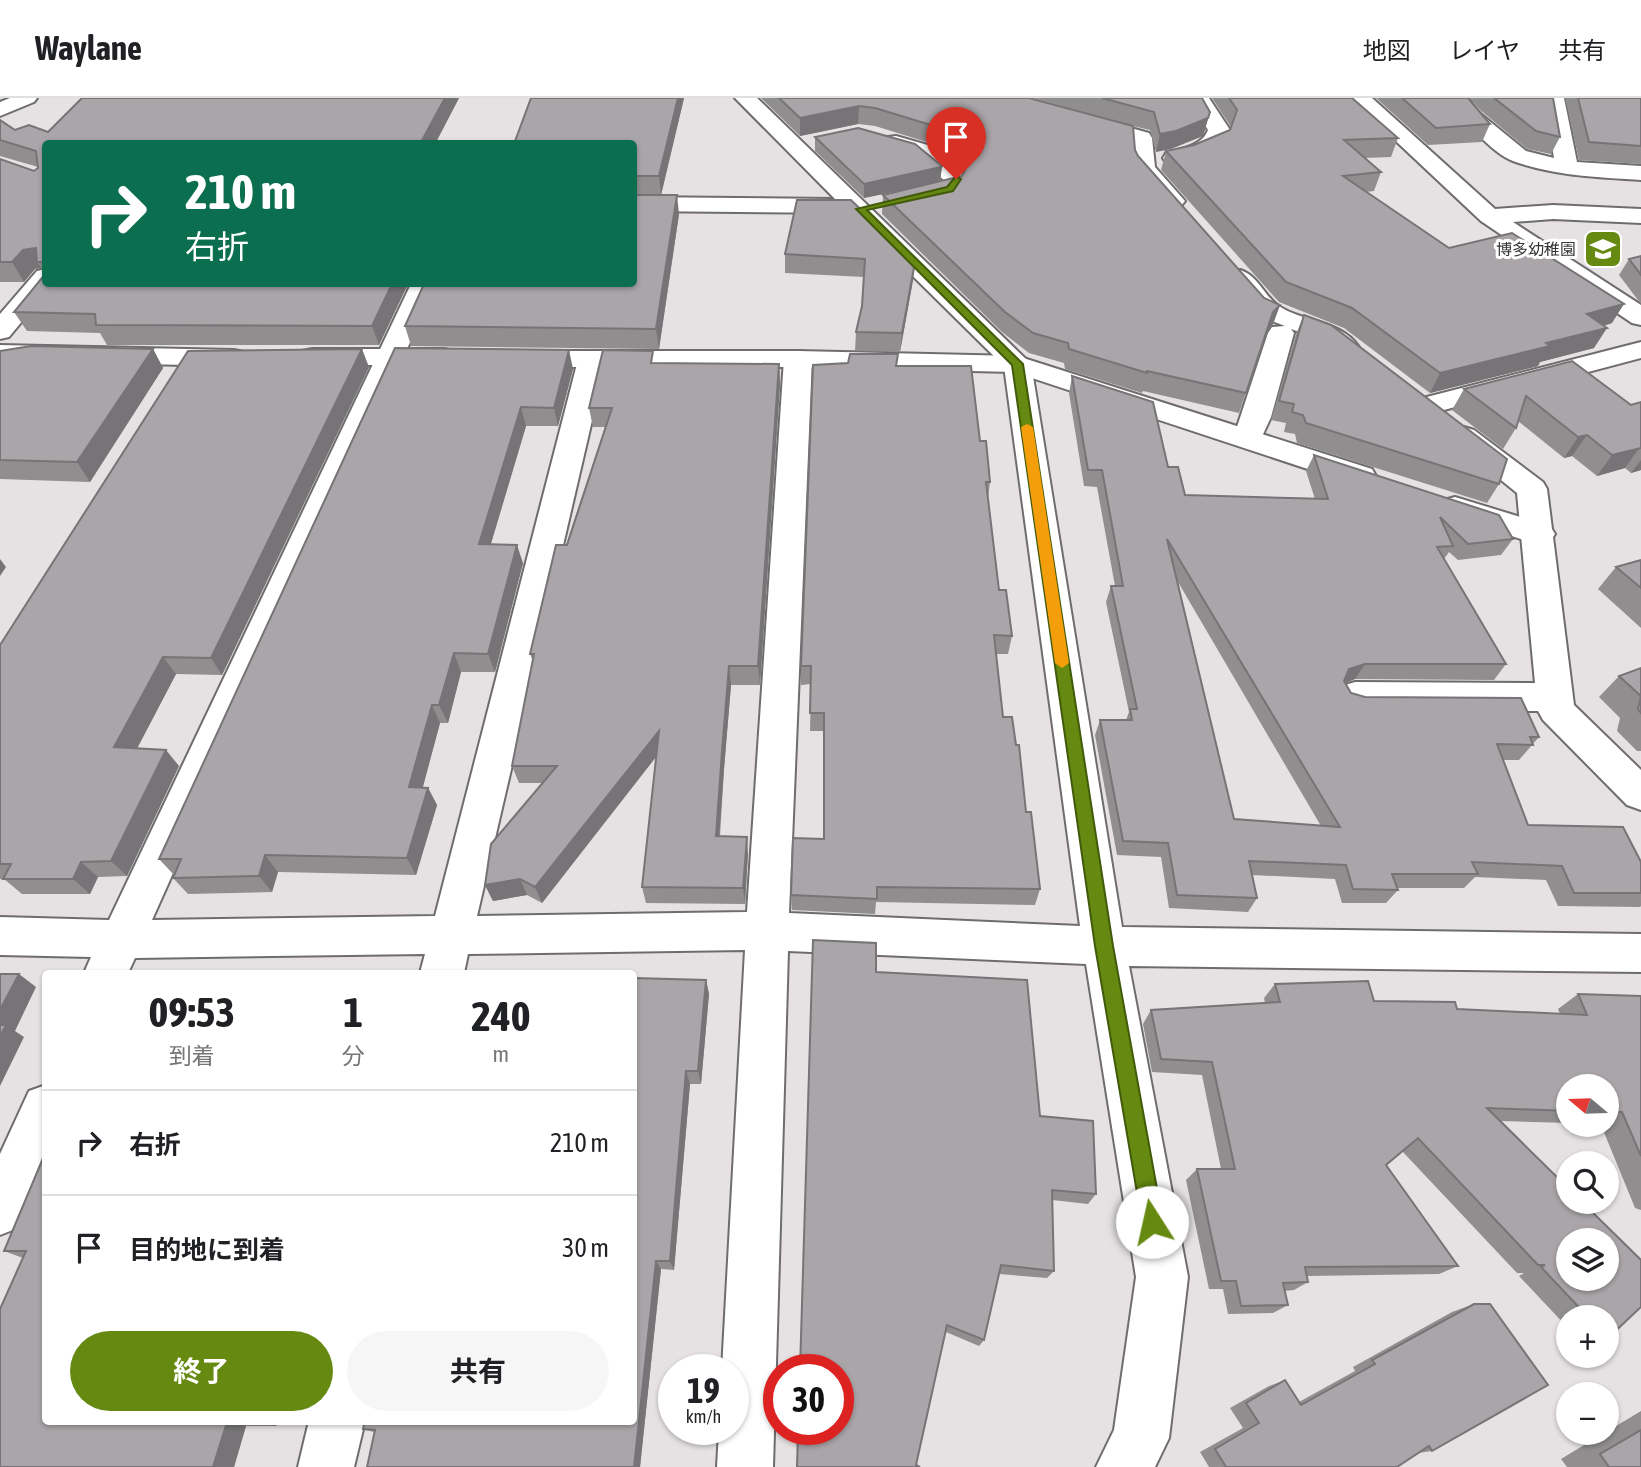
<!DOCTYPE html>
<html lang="ja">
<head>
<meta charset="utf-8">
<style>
  :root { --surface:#fff; --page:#f6f6f6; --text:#202124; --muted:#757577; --line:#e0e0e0; --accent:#668a11 }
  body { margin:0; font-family:"Asap Condensed","Noto Sans JP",sans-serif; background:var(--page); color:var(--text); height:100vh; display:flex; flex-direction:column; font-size:26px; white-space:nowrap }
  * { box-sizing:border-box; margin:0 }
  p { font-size:23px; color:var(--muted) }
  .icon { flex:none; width:38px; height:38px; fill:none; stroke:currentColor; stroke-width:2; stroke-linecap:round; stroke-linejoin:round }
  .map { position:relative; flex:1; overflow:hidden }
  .sheet { position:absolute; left:42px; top:872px; width:595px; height:455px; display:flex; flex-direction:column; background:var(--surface); border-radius:7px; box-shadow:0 2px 5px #0004 }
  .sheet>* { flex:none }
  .top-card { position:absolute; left:42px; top:42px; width:595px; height:147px; border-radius:7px; box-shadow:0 2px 5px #0004; background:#0b6e4f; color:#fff; overflow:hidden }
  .needle { width:46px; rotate:289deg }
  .fabs { position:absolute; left:1556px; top:976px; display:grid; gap:14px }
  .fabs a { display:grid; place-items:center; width:63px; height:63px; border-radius:50%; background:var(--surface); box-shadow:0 2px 5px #0004; font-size:35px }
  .speed { position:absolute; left:658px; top:1256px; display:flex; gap:14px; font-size:35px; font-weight:700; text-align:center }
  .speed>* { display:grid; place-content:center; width:91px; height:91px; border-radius:50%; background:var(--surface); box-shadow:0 2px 5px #0004; line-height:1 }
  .speed small { font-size:18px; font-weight:400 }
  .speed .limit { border:10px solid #d22; background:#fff; color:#111 }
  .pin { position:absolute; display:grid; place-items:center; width:60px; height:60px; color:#fff; margin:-72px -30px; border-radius:50% 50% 50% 0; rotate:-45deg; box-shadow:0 0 7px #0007 }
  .pin .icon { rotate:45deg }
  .me { position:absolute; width:77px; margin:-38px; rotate:350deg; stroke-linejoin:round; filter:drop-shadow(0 0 5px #0008) }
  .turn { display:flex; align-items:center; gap:24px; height:147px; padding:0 28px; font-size:32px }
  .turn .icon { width:91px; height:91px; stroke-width:2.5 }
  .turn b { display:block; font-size:49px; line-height:60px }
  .eta { display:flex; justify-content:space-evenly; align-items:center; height:119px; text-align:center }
  .eta b { font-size:42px; font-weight:700; line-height:49px }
  .primary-button { display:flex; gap:14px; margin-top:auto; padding:14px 28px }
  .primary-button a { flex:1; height:80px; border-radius:42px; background:var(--accent); color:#fff; font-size:28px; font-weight:700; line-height:80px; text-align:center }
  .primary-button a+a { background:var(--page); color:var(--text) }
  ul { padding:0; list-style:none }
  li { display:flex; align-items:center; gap:21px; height:105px; padding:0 28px; border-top:2px solid var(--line) }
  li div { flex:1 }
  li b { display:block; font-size:26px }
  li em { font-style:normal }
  header { display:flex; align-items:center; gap:42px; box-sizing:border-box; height:98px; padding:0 35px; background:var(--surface); border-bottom:2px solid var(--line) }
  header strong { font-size:33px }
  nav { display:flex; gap:38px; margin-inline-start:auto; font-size:24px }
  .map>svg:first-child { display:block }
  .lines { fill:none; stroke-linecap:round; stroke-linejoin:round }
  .minor-casing { stroke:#6f6c6e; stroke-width:4 }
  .tertiary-casing { stroke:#6f6c6e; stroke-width:4 }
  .minor { fill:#fff; fill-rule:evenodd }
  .tertiary { fill:#fff; fill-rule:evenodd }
  .wall { fill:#918e90; fill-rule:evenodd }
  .shaded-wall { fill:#767476 }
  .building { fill:#a9a5a8; stroke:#767476; stroke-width:2; fill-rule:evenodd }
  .route { fill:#668a11; stroke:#425a0b; stroke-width:2 }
  .slow { fill:#f59e0b }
  .labels { text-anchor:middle; stroke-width:6; stroke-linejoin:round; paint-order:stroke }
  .far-poi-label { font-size:16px; fill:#353434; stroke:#fff; text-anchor:end }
</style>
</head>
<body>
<header>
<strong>Waylane</strong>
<nav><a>地図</a><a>レイヤ</a><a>共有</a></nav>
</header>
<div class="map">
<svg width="1641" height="1369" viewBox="0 0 1641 1369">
  <rect width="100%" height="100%" fill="#e6e2e4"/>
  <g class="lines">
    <defs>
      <g id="minor">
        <polygon points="10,0 37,0 34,4 0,18 0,4"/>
        <polygon points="735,0 757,0 1031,266 1122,829 1641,836 1641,874 1129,868 1188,1179 1169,1340 1155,1369 1096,1369 1114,1332 1136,1179 1086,866 788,853 773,1369 717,1369 719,1332 733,1332 733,1272 722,1272 745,852 468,856 464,875 420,875 425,856 135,860 128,875 84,875 91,859 0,857 0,819 109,822 411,186 436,186 152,822 435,818 578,262 582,256 592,254 602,256 606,262 477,818 747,814 784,261 788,255 798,253 808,255 812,261 789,815 1080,828 1004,268 849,115 634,113 634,99 835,101"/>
        <polygon points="999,0 1023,0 1149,35 1152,40 1155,69 1185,103 1181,108 1165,108 1133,70 1131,44 1014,12"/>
        <path d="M1189,0H1209L1230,32C1228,37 1226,44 1222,48C1210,59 1182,68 1166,65L1163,60L1166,55C1182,51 1202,48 1208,32Z"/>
        <polygon points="1350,0 1372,0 1495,111 1553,107 1641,111 1641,125 1553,121 1513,124 1641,207 1641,227 1632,225 1481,123"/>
        <path d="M1448,0H1468L1477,13L1526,53L1554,60L1544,0H1564L1577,64L1641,68V82C1598,79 1554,78 1513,63C1493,56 1459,18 1448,0Z"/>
        <polygon points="896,38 931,48 964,76 967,81 958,96 912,106 904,104 901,99 904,94 942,86 944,82 915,58 888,49 885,44 888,39"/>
        <polygon points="46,171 46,186 53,186 9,239 0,241 0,216 37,173"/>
        <path d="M1240,172C1257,177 1263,195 1276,206C1301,225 1340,221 1359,249L1356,255C1340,259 1337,252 1324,244C1315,238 1302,235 1291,231L1294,235L1271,319L1258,347L1248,350L1238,347L1233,341L1268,235L1272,229L1285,228L1259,218L1231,185L1227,180L1231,175Z"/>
        <polygon points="1641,244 1641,260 1425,317 1415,314 1411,308 1415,302"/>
        <polygon points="1464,329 1474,332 1543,384 1547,391 1574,607 1641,672 1641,712 1627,707 1543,622 1538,613 1355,612 1342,608 1337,598 1342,588 1355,584 1535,585 1517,395 1454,344 1449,338 1454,332"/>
        <polygon points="46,987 46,1066 18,1130 0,1137 0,1056 29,993"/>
        <polygon points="309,1323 365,1323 354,1369 298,1369"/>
      </g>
      <g id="tertiary">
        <polygon points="0,247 234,252 244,254 248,260 244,266 234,268 0,263"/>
        <polygon points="312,251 444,251 454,253 458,259 454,265 444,267 312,267 302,265 298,259 302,253"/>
        <polygon points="518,253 798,253 1017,258 1372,371 1376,378 1372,385 1361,388 1350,385 1014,274 798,269 518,269 508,267 504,261 508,255"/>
        <polygon points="1455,399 1550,428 1555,436 1550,444 1539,447 1444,416 1439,409 1444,402"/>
      </g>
    </defs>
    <use href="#minor" class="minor-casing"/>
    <use href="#tertiary" class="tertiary-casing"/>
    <use href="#minor" class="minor"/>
    <use href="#tertiary" class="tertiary"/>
  </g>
  <g class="wall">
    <polygon points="459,0 435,46 46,46 46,186 408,186 379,247 107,247 100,235 27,233 14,214 44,176 41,170 35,171 24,184 0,184 0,61 34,73 38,70 38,69 0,58 0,22 15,32 48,34"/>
    <polygon points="684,0 661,97 679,116 659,251 411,248 405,228 634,186 634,46"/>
    <polygon points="761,0 1029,0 1125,26 1033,0 1202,0 1210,14 1203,38 1156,54 1150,32 1133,28 1135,52 1138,58 1264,200 1280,207 1273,226 1267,233 1239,315 1143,293 1142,295 1065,271 1064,265 1029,255 1002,234 882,116 883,97 939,84 864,100 815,53 815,39 942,68 940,84 962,78 964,75 933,46 875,28 858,26 800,38"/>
    <polygon points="1212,0 1352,0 1398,40 1391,59 1365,60 1381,74 1374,93 1366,94 1449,150 1612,225 1604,228 1594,250 1540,264 1538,268 1430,295 1344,230 1279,204 1161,72 1166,53 1194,47 1230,32 1231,29"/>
    <polygon points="1376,0 1468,0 1490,26 1482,44 1428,47"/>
    <polygon points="1470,0 1553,0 1560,39 1551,56 1527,51 1479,11"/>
    <polygon points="1565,0 1641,0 1641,66 1579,62"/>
    <polygon points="797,102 913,182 900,254 855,253 856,234 862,208 864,179 785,175 785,156"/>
    <polygon points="1641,158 1641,206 1619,177 1629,161"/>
    <polygon points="1304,217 1499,386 1487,405 1297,345 1295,336 1284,334 1286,325 1271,322 1296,236"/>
    <polygon points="395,250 573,271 558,328 526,328 491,446 523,465 495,574 461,574 448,625 440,625 423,689 428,690 437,707 416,777 278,774 272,794 188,796 173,780 174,777 159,761"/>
    <polygon points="153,251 163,270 90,384 0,381 0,253"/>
    <polygon points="654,265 779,266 780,286 760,587 731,587 724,671 720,738 748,755 745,806 646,805 642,789 656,659 542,805 527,797 493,803 485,787 542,685 519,685 512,668 533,563 530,556 605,329 593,329 589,310"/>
    <polygon points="897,268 980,343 990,384 988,400 999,492 1012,538 1008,556 996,556 1003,619 1026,714 1040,791 1035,807 876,804 875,816 792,812 791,797 824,741 824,633 810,633 811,586 801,587 801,568"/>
    <polygon points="369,269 222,577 176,576 137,650 179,668 127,778 98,779 90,796 22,796 4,781 0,781 0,547"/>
    <path d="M1072,278L1168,369L1185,397L1315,401L1306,373L1314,357L1513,441L1501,457L1458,462L1449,454L1444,461L1506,566L1494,582L1355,581L1345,585L1351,595L1365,599L1539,639L1519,662H1503L1528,727L1641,795V808L1640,809L1558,808L1546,782L1475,779L1464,790H1397L1398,792L1386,805H1342L1335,781L1252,777L1257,800L1248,814L1169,810L1161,759L1117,757L1095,637L1100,622H1126L1129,614L1106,504L1111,488H1115L1097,389L1084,388L1069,295ZM1178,484L1321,728L1234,721Z"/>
    <polygon points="1464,291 1631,307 1641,304 1641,372 1631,375 1625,370 1597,378 1572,358 1564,360 1518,323 1516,330 1503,351 1452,312"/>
    <polygon points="1641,462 1641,530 1598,491 1616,469"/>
    <polygon points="1641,570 1641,653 1637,653 1617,633 1620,620 1599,599 1619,578"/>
    <polygon points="876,874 1040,1018 1096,1096 1088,1106 1052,1102 1054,1173 1047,1180 999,1176 984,1242 979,1248 946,1234 797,1369"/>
    <polygon points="634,880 706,882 709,896 701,986 690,986 674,1172 661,1171 640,1369 374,1334 363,1331 634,1323"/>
    <path d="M1368,883L1374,903L1455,904L1457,911L1560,916L1558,911L1578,896L1641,898V1112L1635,1110L1601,1027H1606V989H1568V1025L1501,1023L1568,1090V1104H1582L1641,1162V1209L1608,1240H1606V1220H1568V1230L1519,1178L1524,1175H1517L1402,1053L1386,1067L1458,1168L1439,1176L1307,1178L1308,1184L1294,1192L1284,1193L1288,1207L1273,1215L1228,1216L1223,1191H1209L1186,1082L1197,1071H1221L1202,977L1152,974L1143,926L1151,912L1265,905L1264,900L1275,886ZM1568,1143H1606V1181H1568Z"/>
    <polygon points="46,1053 278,1323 276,1328 246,1328 234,1369 0,1369 23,1160 4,1153"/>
    <polygon points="1474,1206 1432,1353 1418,1355 1397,1369 1209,1369 1200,1354 1243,1330 1230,1310 1269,1288 1285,1282 1299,1304 1355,1273 1353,1269 1452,1214"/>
    <polygon points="1641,1313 1641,1369 1567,1369 1561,1361 1604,1335 1606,1335 1606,1334"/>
  </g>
  <g class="shaded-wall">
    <polygon points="445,0 459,0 435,46 420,46"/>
    <polygon points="678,0 684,0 661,97 659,78"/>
    <polygon points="859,8 858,26 800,38 800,20"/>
    <polygon points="1210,14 1203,38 1171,51 1156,54 1160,36"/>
    <polygon points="942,68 940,84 864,100 864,86"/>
    <polygon points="677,97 679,116 659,251 656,231"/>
    <polygon points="36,150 37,164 41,170 35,171 24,184 12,164 23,152"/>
    <polygon points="915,164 913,182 900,254 902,235"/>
    <polygon points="392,186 408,186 379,247 372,228"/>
    <polygon points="1624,206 1612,225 1575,236 1587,216"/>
    <polygon points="1280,207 1273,226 1266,234 1273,214"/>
    <polygon points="1607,230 1594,250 1540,264 1538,268 1430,295 1440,275 1546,245"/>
    <polygon points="153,251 163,270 90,384 77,364"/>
    <polygon points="362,251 369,269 222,577 211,560"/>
    <polygon points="569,252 573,271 558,328 554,310"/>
    <polygon points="779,266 780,286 760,587 758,568"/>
    <polygon points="521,309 526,328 485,465 479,446"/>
    <polygon points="1587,337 1572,358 1564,360 1578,339"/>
    <polygon points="1640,349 1625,370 1597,378 1612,357"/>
    <polygon points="1641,362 1641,372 1631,375"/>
    <polygon points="517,447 523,465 495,574 488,556"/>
    <polygon points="0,461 6,469 0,478"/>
    <polygon points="454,555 461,574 448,625 439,607"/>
    <polygon points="163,559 176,576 129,666 114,649"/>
    <polygon points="1365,566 1355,581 1340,587 1349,571"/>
    <polygon points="729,568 731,587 724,671 718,754 716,738 722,653"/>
    <polygon points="432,607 440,625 418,706 409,689"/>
    <polygon points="659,633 662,651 542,805 535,789"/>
    <polygon points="166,652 179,668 127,778 111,763"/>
    <polygon points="428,690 437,707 416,777 407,760"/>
    <polygon points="747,739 748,755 745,806 743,790"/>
    <polygon points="265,757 278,774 272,794 259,778"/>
    <polygon points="81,764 98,779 90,796 73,781"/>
    <polygon points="520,781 527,797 493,803 485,787"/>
    <polygon points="19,876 36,889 15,933 24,939 0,988 0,912"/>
    <polygon points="706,882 709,896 701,986 698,973"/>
    <polygon points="686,973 690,986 674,1172 670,1163"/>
    <polygon points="656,1163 661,1171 640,1369 634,1369"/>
    <polygon points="258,1323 278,1323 276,1328 258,1324"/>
    <polygon points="227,1324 246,1328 234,1369 213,1369"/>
  </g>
  <g class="building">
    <polygon points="82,0 445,0 420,46 46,46 46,164 37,164 36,150 23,152 12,164 0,164 0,61 34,73 38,70 36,53 0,42 0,22 15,32 29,27 48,34"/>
    <polygon points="531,0 678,0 659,78 634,78 634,46 514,46"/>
    <polygon points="779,0 1029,0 1133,28 1135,52 1138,58 1264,200 1280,207 1273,214 1246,295 1147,273 1147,275 1069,251 1068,245 1033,235 1005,214 883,97 962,78 971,60 934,28 875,10 859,8 800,20"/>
    <polygon points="1102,0 1202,0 1210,14 1208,20 1176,33 1160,36 1154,14"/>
    <polygon points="1229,0 1352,0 1398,40 1344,42 1381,74 1343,78 1449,150 1512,135 1624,206 1587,216 1607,230 1546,245 1550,248 1440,275 1352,210 1286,184 1166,53 1194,47 1230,32 1237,12"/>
    <polygon points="1402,0 1468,0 1490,26 1436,30"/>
    <polygon points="1494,0 1553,0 1560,39 1536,33"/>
    <polygon points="1578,0 1641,0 1641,48 1589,44"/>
    <polygon points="858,30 915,46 942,68 941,69 864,86 815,39"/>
    <polygon points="634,97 677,97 656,231 405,228 424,186 634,186"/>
    <polygon points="797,102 851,102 915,164 902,235 856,234 862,208 865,161 785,156"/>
    <polygon points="1641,158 1641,177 1629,161"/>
    <polygon points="46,175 46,186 392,186 372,228 96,227 95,216 14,214"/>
    <polygon points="1304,217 1331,227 1507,361 1499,386 1306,325 1303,317 1292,314 1294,306 1279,303"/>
    <polygon points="31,248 153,251 77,364 0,362 0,253"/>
    <polygon points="395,250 569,252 554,310 521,309 479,446 517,447 488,556 454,555 439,607 432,607 409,689 428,690 407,760 265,757 259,778 173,780 181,761 159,761"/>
    <polygon points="362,251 211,560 163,559 114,649 166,652 111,763 81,764 73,781 3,781 11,766 0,766 0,547 188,253"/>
    <polygon points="603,252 653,253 651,265 779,266 758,568 729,568 722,653 716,738 747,739 743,790 642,789 659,633 535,789 520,781 485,787 491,746 557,668 512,668 534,556 530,556 556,447 567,447 612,310 589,310"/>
    <polygon points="850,256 898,256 896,268 971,268 980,343 986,343 990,384 986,384 999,492 1006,492 1012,538 994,537 1003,619 1012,619 1016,647 1019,647 1026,714 1031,714 1040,791 877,789 877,801 791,797 793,740 824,741 824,615 810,615 811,568 801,568 813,267 848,265"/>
    <polygon points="1572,263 1631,307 1641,304 1641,350 1612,357 1587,337 1578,339 1526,298 1516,330 1464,291"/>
    <path d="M1072,278L1153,304L1168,369H1178L1185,397L1328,401L1314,357L1499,417L1513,441L1468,446L1440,419L1453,448L1437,449L1506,566H1365L1349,571L1344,583L1351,595L1365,599L1521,600L1539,639H1530L1533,647L1497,646L1528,727L1623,729L1641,764V795H1574L1562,768L1472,764L1478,776H1392L1398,792L1353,791L1346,767L1249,763L1257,800L1177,797L1168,745L1123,743L1100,622H1132L1130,611H1137L1111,488H1123L1102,372H1088ZM1167,441L1340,729L1234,721Z"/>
    <polygon points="1641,462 1641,490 1616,469"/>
    <polygon points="1641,570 1641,615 1638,611 1641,598 1619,578"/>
    <polygon points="813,842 876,845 876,874 1027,882 1040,1018 1093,1023 1096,1096 1052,1092 1054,1173 1001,1167 984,1242 947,1227 916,1367 920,1369 797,1369 798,1332 838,1332 838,1272 800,1272"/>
    <polygon points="469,873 589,874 589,875 468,875"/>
    <polygon points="123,874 164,875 122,875"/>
    <polygon points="0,876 19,876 0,912"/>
    <polygon points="634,880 706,882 698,973 686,973 670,1163 656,1163 634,1369 367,1369 375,1332 363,1331 365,1323 634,1323"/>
    <path d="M1368,883L1374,903L1455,904L1457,911L1587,917L1578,896L1641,898V1058L1622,1014H1606V989H1568V1013L1487,1010L1568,1090V1104H1582L1641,1162V1209L1608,1240L1606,1238V1220H1589L1541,1169L1545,1167H1538L1418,1040L1386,1067L1458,1168L1305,1169L1308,1184L1283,1185L1288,1207L1241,1208L1236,1183H1221L1197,1071H1235L1212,964L1161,961L1151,912L1280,904L1275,886ZM1568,1143H1606V1181H1568Z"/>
    <polygon points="0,927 6,927 0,938"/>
    <polygon points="46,1053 46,1323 258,1323 258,1324 227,1324 213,1369 0,1369 0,1211 26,1153 4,1153"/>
    <polygon points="1474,1206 1490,1206 1548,1287 1432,1353 1429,1348 1397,1369 1226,1369 1215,1351 1259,1325 1246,1305 1285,1282 1301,1307 1375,1266 1372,1262"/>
    <polygon points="1641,1332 1641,1369 1609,1369 1600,1356"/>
  </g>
  <polygon class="route" points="956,78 961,81 953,93 867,112 1023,266 1113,848 1163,1124 1160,1131 1152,1134 1145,1131 1142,1124 1095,848 1012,267 856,111 947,89"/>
  <polygon class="slow" points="1027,326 1033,329 1069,565 1062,570 1055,565 1021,329"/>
  <defs>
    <symbol id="school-square" viewBox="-11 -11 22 22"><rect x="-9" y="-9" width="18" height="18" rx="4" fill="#668a11" stroke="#fff"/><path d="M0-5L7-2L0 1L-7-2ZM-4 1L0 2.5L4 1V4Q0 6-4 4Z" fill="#fff"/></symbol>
  </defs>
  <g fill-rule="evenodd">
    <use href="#school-square" x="1581" y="129" width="44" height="44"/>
  </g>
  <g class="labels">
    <g class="far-poi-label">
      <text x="1576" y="157">博多幼稚園</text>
    </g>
  </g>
</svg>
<div class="fabs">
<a><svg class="needle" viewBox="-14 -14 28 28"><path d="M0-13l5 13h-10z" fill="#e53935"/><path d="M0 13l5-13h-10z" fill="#757577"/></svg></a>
<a><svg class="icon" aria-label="search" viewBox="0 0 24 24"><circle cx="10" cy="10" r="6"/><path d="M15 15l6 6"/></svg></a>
<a><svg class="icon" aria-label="layers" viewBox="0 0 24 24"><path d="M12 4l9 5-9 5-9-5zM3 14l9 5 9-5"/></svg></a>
<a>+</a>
<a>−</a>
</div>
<div class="speed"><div>19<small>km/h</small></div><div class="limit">30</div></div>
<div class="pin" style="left:956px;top:81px;background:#d93025"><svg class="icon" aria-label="arrive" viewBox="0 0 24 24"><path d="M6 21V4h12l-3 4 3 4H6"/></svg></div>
<svg class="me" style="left:1152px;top:1124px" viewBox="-20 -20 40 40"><circle r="19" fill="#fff"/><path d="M0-13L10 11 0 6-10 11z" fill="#668a11"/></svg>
<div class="top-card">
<div class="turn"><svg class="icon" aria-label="right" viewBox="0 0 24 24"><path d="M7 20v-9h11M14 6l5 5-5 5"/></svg><div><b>210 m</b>右折</div></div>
</div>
<section class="sheet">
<div class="eta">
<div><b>09:53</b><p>到着</p></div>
<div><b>1</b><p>分</p></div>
<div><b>240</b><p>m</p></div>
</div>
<ul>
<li><svg class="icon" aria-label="right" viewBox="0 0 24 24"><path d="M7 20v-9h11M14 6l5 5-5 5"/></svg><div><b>右折</b></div><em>210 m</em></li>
<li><svg class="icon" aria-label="arrive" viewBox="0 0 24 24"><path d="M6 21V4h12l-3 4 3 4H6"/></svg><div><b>目的地に到着</b></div><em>30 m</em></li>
</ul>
<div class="primary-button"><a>終了</a><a>共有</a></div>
</section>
</div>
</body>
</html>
